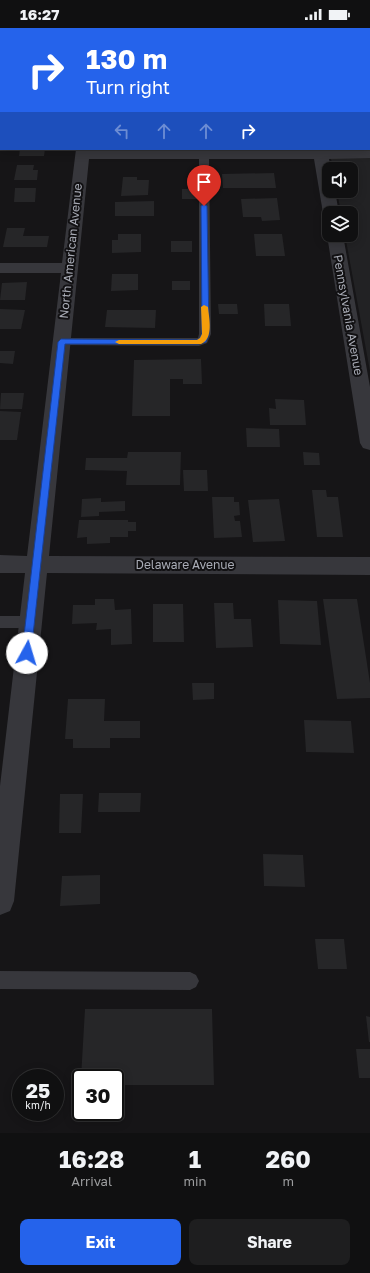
<!DOCTYPE html>
<html lang="en">
<head>
<meta charset="utf-8">
<style>
  :root { --surface:#101011; --page:#1e1e1f; --text:#f1f3f6; --muted:#9c9d9f; --line:#303031; --accent:#2563eb }
  body { margin:0; font-family:"Golos Text",sans-serif; background:var(--page); color:var(--text); height:100vh; display:flex; flex-direction:column; font-size:15px; white-space:nowrap }
  * { box-sizing:border-box; margin:0 }
  p { font-size:13px; color:var(--muted) }
  .icon { flex:none; width:22px; height:22px; fill:none; stroke:currentColor; stroke-width:2; stroke-linecap:round; stroke-linejoin:round }
  .map { position:relative; height:1105px; overflow:hidden }
  .side { display:flex; flex-direction:column; background:var(--surface); flex:1 }
  .side>* { flex:none }
  .top-card { position:absolute; left:0px; top:0px; width:370px; height:122px; box-shadow:0 2px 10px #0003,0 0 0 1px var(--line); background:#2563eb; color:#fff; overflow:hidden }
  .buttons { position:absolute; left:322px; top:134px; display:grid; gap:8px }
  .buttons a { display:grid; place-items:center; width:36px; height:36px; border-radius:8px; background:var(--surface); box-shadow:0 2px 10px #0003,0 0 0 1px var(--line); font-size:20px }
  .speed { position:absolute; left:12px; top:1041px; display:flex; gap:8px; font-size:20px; font-weight:700; text-align:center }
  .speed>* { display:grid; place-content:center; width:52px; height:52px; border-radius:50%; background:var(--surface); box-shadow:0 2px 10px #0003,0 0 0 1px var(--line); line-height:1 }
  .speed small { font-size:10px; font-weight:400 }
  .speed .limit { border:2px solid #111; border-radius:6px; background:#fff; color:#111 }
  .pin { position:absolute; display:grid; place-items:center; width:34px; height:34px; color:#fff; margin:-41px -17px; border-radius:50% 50% 50% 0; rotate:-45deg; box-shadow:0 0 4px #0007 }
  .pin .icon { rotate:45deg }
  .me { position:absolute; width:44px; margin:-22px; rotate:6deg; stroke-linejoin:round; filter:drop-shadow(0 0 3px #0008) }
  .turn { display:flex; align-items:center; gap:14px; height:84px; padding:0 20px; font-size:18px }
  .turn .icon { width:52px; height:52px; stroke-width:2.5 }
  .turn b { display:block; font-size:28px; line-height:34px }
  .lanes { display:flex; align-items:center; height:38px; padding:0 20px; background:#0003; justify-content:center; gap:20px; direction:ltr }
  .lanes .off { opacity:.35 }
  .eta { display:flex; justify-content:space-evenly; align-items:center; height:68px; text-align:center }
  .eta b { font-size:24px; font-weight:700; line-height:28px }
  .action { display:flex; gap:8px; margin-top:auto; padding:8px 20px }
  .action a { flex:1; height:46px; border-radius:8px; background:var(--accent); color:#fff; font-size:16px; font-weight:700; line-height:46px; text-align:center }
  .action a+a { background:var(--page); color:var(--text) }
  .status { display:flex; justify-content:space-between; align-items:center; height:28px; padding:0 20px; background:var(--surface); direction:ltr }
  .status svg { height:11px; fill:currentColor }
  .map>svg:first-child { display:block }
  .built { fill:#222224 }
  .building { fill:#262628 }
  .lines { fill:none; stroke-linecap:round; stroke-linejoin:round }
  .service { fill:#37373c; fill-rule:evenodd }
  .minor { fill:#37373c; fill-rule:evenodd }
  .route { fill:#2563eb; stroke:#184099 }
  .slow { fill:#f59e0b }
  .labels { text-anchor:middle; stroke-width:4; stroke-linejoin:round; paint-order:stroke }
  .street-label { font-size:12px; fill:#a9acb6; stroke:#111012 }
</style>
</head>
<body>
<div class="status"><b>16:27</b><svg viewBox="0 0 49 12"><path d="M0 12V9h3v3zM5 12V6h3v6zM10 12V3h3v9zM15 12V0h3v12zM26 1h20v11H26zM47 4h2v5h-2z"/></svg></div>
<div class="map">
<svg width="370" height="1105" viewBox="0 0 370 1105">
  <rect width="100%" height="100%" fill="#161517"/>
  <polygon class="built" points="369,120 370,120 370,343 345,207 351,207 351,185 341,185 337,163 351,163 351,141 333,141 329,121 369,121"/>
  <g class="building">
    <polygon points="20,121 45,121 44,128 19,128"/>
    <polygon points="17,137 34,137 33,142 38,142 37,152 14,152"/>
    <polygon points="274,145 276,160 223,160 222,146"/>
    <polygon points="123,149 137,149 137,152 149,152 148,167 121,168"/>
    <polygon points="15,160 36,160 35,174 14,174"/>
    <rect x="182" y="161" width="15" height="10"/>
    <polygon points="277,170 280,192 262,193 261,189 243,189 241,171"/>
    <polygon points="154,173 154,188 115,188 115,174"/>
    <polygon points="7,200 25,200 23,208 49,208 47,219 3,219"/>
    <polygon points="118,206 141,206 141,224 112,225 112,212 118,212"/>
    <polygon points="254,206 282,206 285,228 256,228"/>
    <rect x="171" y="213" width="21" height="11"/>
    <polygon points="112,246 138,246 138,262 111,263"/>
    <rect x="172" y="253" width="18" height="9"/>
    <polygon points="27,254 25,272 0,272 2,255"/>
    <polygon points="218,276 237,276 238,286 219,286"/>
    <polygon points="264,276 289,276 291,298 265,298"/>
    <polygon points="0,281 25,282 21,301 0,301"/>
    <polygon points="107,282 156,282 155,300 105,299"/>
    <polygon points="0,323 15,323 13,336 0,335"/>
    <polygon points="201,331 202,356 183,356 183,351 170,351 170,388 132,388 134,332"/>
    <polygon points="1,365 24,365 22,381 0,381"/>
    <polygon points="275,371 304,372 306,397 270,397 269,380 276,381"/>
    <polygon points="0,383 21,384 17,412 0,412"/>
    <polygon points="246,400 279,401 280,419 247,419"/>
    <polygon points="128,424 181,424 180,457 126,457 127,443 85,442 86,430 127,430"/>
    <polygon points="303,424 319,425 320,437 304,437"/>
    <polygon points="183,442 207,442 208,463 184,463"/>
    <polygon points="312,462 326,462 327,469 338,469 343,509 317,509"/>
    <polygon points="212,469 234,469 234,474 239,474 240,487 234,488 235,493 240,493 242,509 214,510"/>
    <polygon points="101,470 101,474 125,473 125,483 99,484 99,488 81,489 82,471"/>
    <polygon points="279,471 285,513 253,514 248,472"/>
    <polygon points="79,492 128,492 128,494 136,494 136,503 128,503 128,509 110,509 110,515 87,516 87,509 77,510"/>
    <polygon points="95,571 114,571 115,582 131,581 132,616 111,617 111,601 96,602 97,595 72,596 73,577 95,577"/>
    <polygon points="323,571 357,571 370,655 370,670 337,671"/>
    <polygon points="278,572 317,573 321,617 280,616"/>
    <polygon points="214,575 233,575 234,591 251,591 253,619 216,620"/>
    <polygon points="153,576 183,576 184,614 153,614"/>
    <polygon points="192,655 214,655 214,671 193,672"/>
    <polygon points="68,671 105,671 104,693 140,693 140,710 110,710 110,720 73,720 73,711 65,711"/>
    <polygon points="304,692 351,693 354,725 306,724"/>
    <polygon points="99,765 141,765 140,784 98,784"/>
    <polygon points="60,766 83,766 81,805 59,805"/>
    <polygon points="263,826 303,827 305,859 264,858"/>
    <polygon points="100,847 100,876 60,878 62,848"/>
    <polygon points="315,911 344,911 347,941 318,941"/>
    <polygon points="85,981 212,981 214,1057 115,1057 115,1050 81,1050"/>
    <polygon points="366,988 370,989 370,1014 369,1014"/>
    <polygon points="356,1021 370,1021 370,1050 359,1050"/>
  </g>
  <g class="lines">
    <g class="service">
      <polygon points="1,30 1,40 0,41 0,31"/>
      <polygon points="204,124 209,127 211,306 207,315 199,318 57,317 55,314 57,311 61,310 198,310 199,306 199,127"/>
      <polygon points="0,588 30,588 35,590 37,594 35,598 30,600 0,600"/>
      <polygon points="0,943 190,944 196,947 199,953 196,959 190,962 0,961"/>
    </g>
    <g class="minor">
      <rect x="294" y="0" width="12" height="1"/>
      <rect x="0" y="40" width="1" height="8"/>
      <rect x="369" y="41" width="1" height="8"/>
      <polygon points="76,121 90,121 90,123 370,122 370,130 329,131 331,141 329,141 329,163 335,163 339,185 329,185 329,189 325,188 323,185 314,131 89,131 49,528 370,529 370,547 47,545 14,873 10,883 0,887 0,758 25,545 0,545 0,527 27,528 61,245 0,245 0,235 62,235"/>
      <polygon points="329,204 329,207 343,207 370,359 370,422 363,420 360,415 327,207"/>
    </g>
  </g>
  <polygon class="route" points="204,176 207,178 209,306 206,314 198,316 65,316 31,625 30,628 23,628 22,625 58,314 61,311 197,312 200,310 202,306 201,178"/>
  <path class="slow" d="M204,277L208,279C209,291 214,310 201,316H119L115,314L119,312H197L200,310L202,306L201,279Z"/>
  <g class="labels">
    <g class="street-label">
      <text transform="translate(71 223) rotate(-84)" y="4">North American Avenue</text>
      <text transform="translate(348 287) rotate(80)" y="4">Pennsylvania Avenue</text>
      <text x="185" y="541">Delaware Avenue</text>
    </g>
  </g>
</svg>
<div class="buttons">
<a><svg class="icon" aria-label="sound" viewBox="0 0 24 24"><path d="M4 9h4l5-4v14l-5-4H4zM17 9q2 3 0 6"/></svg></a>
<a><svg class="icon" aria-label="layers" viewBox="0 0 24 24"><path d="M12 4l9 5-9 5-9-5zM3 14l9 5 9-5"/></svg></a>
</div>
<div class="speed"><div>25<small>km/h</small></div><div class="limit">30</div></div>
<div class="pin" style="left:204px;top:178px;background:#d93025"><svg class="icon" aria-label="arrive" viewBox="0 0 24 24"><path d="M6 21V4h12l-3 4 3 4H6"/></svg></div>
<svg class="me" style="left:27px;top:625px" viewBox="-20 -20 40 40"><circle r="19" fill="#fff"/><path d="M0-13L10 11 0 6-10 11z" fill="#2563eb"/></svg>
<div class="top-card">
<div class="turn"><svg class="icon" aria-label="right" viewBox="0 0 24 24"><path d="M7 20v-9h11M14 6l5 5-5 5"/></svg><div><b>130 m</b>Turn right</div></div>
<div class="lanes"><svg class="icon off" aria-label="left" viewBox="0 0 24 24"><path d="M17 20v-9H6M10 6l-5 5 5 5"/></svg><svg class="icon off" aria-label="ahead" viewBox="0 0 24 24"><path d="M12 20V5M6 11l6-6 6 6"/></svg><svg class="icon off" aria-label="ahead" viewBox="0 0 24 24"><path d="M12 20V5M6 11l6-6 6 6"/></svg><svg class="icon" aria-label="right" viewBox="0 0 24 24"><path d="M7 20v-9h11M14 6l5 5-5 5"/></svg></div>
</div>
</div>
<section class="side">
<div class="eta">
<div><b>16:28</b><p>Arrival</p></div>
<div><b>1</b><p>min</p></div>
<div><b>260</b><p>m</p></div>
</div>
<div class="action"><a>Exit</a><a>Share</a></div>
</section>
</body>
</html>
